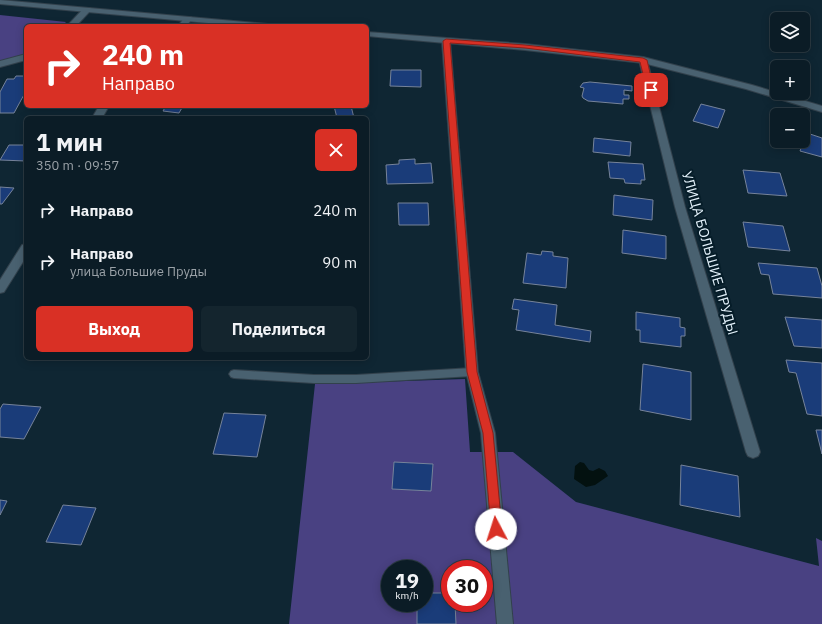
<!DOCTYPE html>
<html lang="ru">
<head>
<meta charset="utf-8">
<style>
  :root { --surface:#0b1c26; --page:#14252e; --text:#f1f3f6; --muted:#9aa1a7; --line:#2b3a43; --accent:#d93025 }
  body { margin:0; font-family:"IBM Plex Sans",sans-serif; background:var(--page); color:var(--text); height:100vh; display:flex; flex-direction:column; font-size:15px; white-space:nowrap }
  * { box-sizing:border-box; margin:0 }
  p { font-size:13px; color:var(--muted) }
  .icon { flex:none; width:22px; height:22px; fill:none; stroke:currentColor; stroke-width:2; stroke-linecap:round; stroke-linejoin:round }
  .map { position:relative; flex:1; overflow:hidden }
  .details { position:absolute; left:24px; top:116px; width:345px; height:244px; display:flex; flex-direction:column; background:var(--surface); border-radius:6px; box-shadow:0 2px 10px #0003,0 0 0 1px var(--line) }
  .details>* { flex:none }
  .hud { position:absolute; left:24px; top:24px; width:345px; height:84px; border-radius:6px; box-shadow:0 2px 10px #0003,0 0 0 1px var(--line); background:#d93025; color:#fff; overflow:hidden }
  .buttons { position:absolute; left:770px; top:12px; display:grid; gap:8px }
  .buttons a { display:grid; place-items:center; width:40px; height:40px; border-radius:6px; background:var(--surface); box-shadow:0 2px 10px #0003,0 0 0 1px var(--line); font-size:20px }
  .speed { position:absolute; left:381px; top:560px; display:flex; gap:8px; font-size:20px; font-weight:700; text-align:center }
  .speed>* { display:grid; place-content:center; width:52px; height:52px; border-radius:50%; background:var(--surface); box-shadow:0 2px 10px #0003,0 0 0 1px var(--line); line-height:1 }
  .speed small { font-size:10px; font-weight:400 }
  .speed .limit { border:6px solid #d22; background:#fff; color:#111 }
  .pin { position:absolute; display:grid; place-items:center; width:34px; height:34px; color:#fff; margin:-17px; border-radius:8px; box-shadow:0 2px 6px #0006 }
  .me { position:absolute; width:44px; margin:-22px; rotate:355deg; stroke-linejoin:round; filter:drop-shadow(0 0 3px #0008) }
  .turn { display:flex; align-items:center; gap:14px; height:84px; padding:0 12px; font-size:18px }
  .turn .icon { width:52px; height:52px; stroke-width:2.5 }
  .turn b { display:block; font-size:28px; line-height:34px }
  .round { display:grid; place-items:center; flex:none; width:42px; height:42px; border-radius:6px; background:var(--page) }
  .summary { display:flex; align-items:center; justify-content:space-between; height:68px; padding:0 12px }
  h1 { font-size:24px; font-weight:700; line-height:30px }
  .action { display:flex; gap:8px; margin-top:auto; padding:8px 12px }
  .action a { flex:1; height:46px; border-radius:6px; background:var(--accent); color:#fff; font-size:16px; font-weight:700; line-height:46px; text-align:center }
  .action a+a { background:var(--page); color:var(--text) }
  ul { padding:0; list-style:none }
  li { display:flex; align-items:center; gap:12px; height:52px; padding:0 12px }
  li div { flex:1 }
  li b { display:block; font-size:15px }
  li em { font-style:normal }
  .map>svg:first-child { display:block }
  .green { fill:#494182; fill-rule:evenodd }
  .water { fill:#031110 }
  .building { fill:#1a3c79; stroke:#76839a }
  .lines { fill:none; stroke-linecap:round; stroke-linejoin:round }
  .lane-casing { stroke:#32414c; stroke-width:2 }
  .street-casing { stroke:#32414c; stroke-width:2 }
  .secondary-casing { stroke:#32414c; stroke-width:2 }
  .lane { fill:#496170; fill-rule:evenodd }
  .street { fill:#496170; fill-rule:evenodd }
  .secondary { fill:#496170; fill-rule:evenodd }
  .route { fill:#d93025; stroke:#8d1f18 }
  .labels { text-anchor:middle; stroke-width:4; stroke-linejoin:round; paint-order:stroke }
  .street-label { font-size:14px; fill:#e5f3fc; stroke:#061d29 }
</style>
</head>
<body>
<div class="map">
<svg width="822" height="624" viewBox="0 0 822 624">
  <rect width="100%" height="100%" fill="#0f2633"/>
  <g class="green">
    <polygon points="0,15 66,22 62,26 26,26 26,54 0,62"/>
    <path d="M465,379L470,452H513L576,502L819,566L816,538L822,541V624H289L315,384ZM390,569H424V603H390ZM450,569H484V603H450Z"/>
  </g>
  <polygon class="water" points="580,462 584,463 589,470 593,471 599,468 605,471 608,476 595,485 586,487 574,479 575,466"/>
  <g class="building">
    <polygon points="391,70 421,70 421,87 390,86"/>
    <polygon points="16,76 25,76 24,78 26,78 26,91 14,113 0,113 0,92 7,79 14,79"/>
    <polygon points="590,82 632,86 632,91 624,90 624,95 629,95 629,99 623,99 623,104 588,101 583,98 582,96 584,88 580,87 583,83"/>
    <polygon points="701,104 725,110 718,128 693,121"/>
    <polygon points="166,106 183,106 179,113 163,111"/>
    <polygon points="334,106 351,106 354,118 337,118"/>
    <polygon points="807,133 822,138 822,157 800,151"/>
    <polygon points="594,138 631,142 630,156 593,152"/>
    <polygon points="9,145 26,145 26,161 0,160"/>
    <polygon points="415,159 415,164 431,163 433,183 387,184 386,165 399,164 399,160"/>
    <polygon points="608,162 643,164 645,180 641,180 641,184 625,183 624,179 610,178"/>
    <polygon points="743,170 780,173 787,196 748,193"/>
    <polygon points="0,187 14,188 2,204 0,204"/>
    <polygon points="614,195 653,200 652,220 613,215"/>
    <polygon points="398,203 428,203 429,225 399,225"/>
    <polygon points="743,222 783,226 790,251 748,247"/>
    <polygon points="623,230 666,236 666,259 622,253"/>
    <polygon points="542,251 553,252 553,256 568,258 566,288 523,283 527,253 541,255"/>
    <polygon points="758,263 817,268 822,286 822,298 773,294 769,275 761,274"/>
    <polygon points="514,299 557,305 555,325 591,331 590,342 516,330 519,310 512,309"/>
    <polygon points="636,312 680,318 680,327 685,328 685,336 681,336 681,347 640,342 640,330 636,330"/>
    <polygon points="785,317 822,320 822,348 794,346"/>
    <polygon points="786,360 822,363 822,416 807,414 796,373 789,372"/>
    <polygon points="643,364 691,372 691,420 640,410"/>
    <polygon points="3,404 41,407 24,439 0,437 0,409"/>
    <polygon points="224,413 266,415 257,457 213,454"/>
    <polygon points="816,430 822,430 822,454"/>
    <polygon points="394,462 433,464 431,491 392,489"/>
    <polygon points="681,465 738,476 740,517 680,505"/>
    <polygon points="0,500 7,501 0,515"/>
    <polygon points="63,505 96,508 81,545 46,542"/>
    <polygon points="424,593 450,593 450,603 455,603 456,624 417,624 417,603 424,603"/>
  </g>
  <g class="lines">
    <defs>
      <polygon id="lane" points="472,368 475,369 477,372 475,375 472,376 356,383 314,383 234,378 231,377 229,374 231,371 234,370 314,375 356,375"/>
      <g id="street">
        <polygon points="84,8 90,8 91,10 76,26 67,26"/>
        <polygon points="185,17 191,17 192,19 186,26 178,26"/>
        <polygon points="443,39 449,39 450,41 478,372 495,433 513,624 497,624 481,433 466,372 442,41"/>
        <polygon points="26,54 26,60 0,67 0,61"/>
        <polygon points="643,57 647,60 685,207 760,452 758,456 753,458 748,456 746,452 675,207 639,60"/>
        <polygon points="99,106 109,106 102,118 92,118"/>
        <polygon points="26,244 26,257 4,292 0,293 0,280 22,245"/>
      </g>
      <g id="secondary">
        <polygon points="0,0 268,24 272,26 241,26 0,4"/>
        <polygon points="367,32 525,44 643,57 752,85 822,106 822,112 746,89 643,63 525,50 367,36"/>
      </g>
    </defs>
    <use href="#lane" class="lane-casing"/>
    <use href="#street" class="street-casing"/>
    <use href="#secondary" class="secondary-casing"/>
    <use href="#lane" class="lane"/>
    <use href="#street" class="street"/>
    <use href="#secondary" class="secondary"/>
  </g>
  <polygon class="route" points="446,39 525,45 643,58 647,60 654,90 651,92 647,90 640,62 525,48 450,43 477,372 493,433 502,529 501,532 496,534 492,532 491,529 483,433 467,372 443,41"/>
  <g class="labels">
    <g class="street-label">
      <text transform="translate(710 253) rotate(74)" y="5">УЛИЦА БОЛЬШИЕ ПРУДЫ</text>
    </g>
  </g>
</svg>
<div class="buttons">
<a><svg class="icon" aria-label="layers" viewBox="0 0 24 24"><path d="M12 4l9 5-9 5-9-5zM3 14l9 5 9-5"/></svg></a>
<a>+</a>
<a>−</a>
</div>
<div class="speed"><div>19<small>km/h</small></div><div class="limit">30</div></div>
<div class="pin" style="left:651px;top:90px;background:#d93025"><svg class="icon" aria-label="arrive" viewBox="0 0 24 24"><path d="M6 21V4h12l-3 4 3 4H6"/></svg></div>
<svg class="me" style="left:496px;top:529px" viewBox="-20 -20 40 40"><circle r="19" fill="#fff"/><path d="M0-13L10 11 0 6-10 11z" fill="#d93025"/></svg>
<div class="hud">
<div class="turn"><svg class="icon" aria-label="right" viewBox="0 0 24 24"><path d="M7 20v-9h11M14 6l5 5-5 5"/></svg><div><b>240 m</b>Направо</div></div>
</div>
<section class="details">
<div class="summary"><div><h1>1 мин</h1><p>350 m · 09:57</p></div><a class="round" style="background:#d93025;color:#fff"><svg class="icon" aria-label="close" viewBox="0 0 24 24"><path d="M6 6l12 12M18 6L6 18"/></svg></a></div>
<ul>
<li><svg class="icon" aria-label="right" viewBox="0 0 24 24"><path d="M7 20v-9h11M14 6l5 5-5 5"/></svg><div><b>Направо</b></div><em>240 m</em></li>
<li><svg class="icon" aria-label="right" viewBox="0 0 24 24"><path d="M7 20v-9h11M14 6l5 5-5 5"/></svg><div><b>Направо</b><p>улица Большие Пруды</p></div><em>90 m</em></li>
</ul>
<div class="action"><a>Выход</a><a>Поделиться</a></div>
</section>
</div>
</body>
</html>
